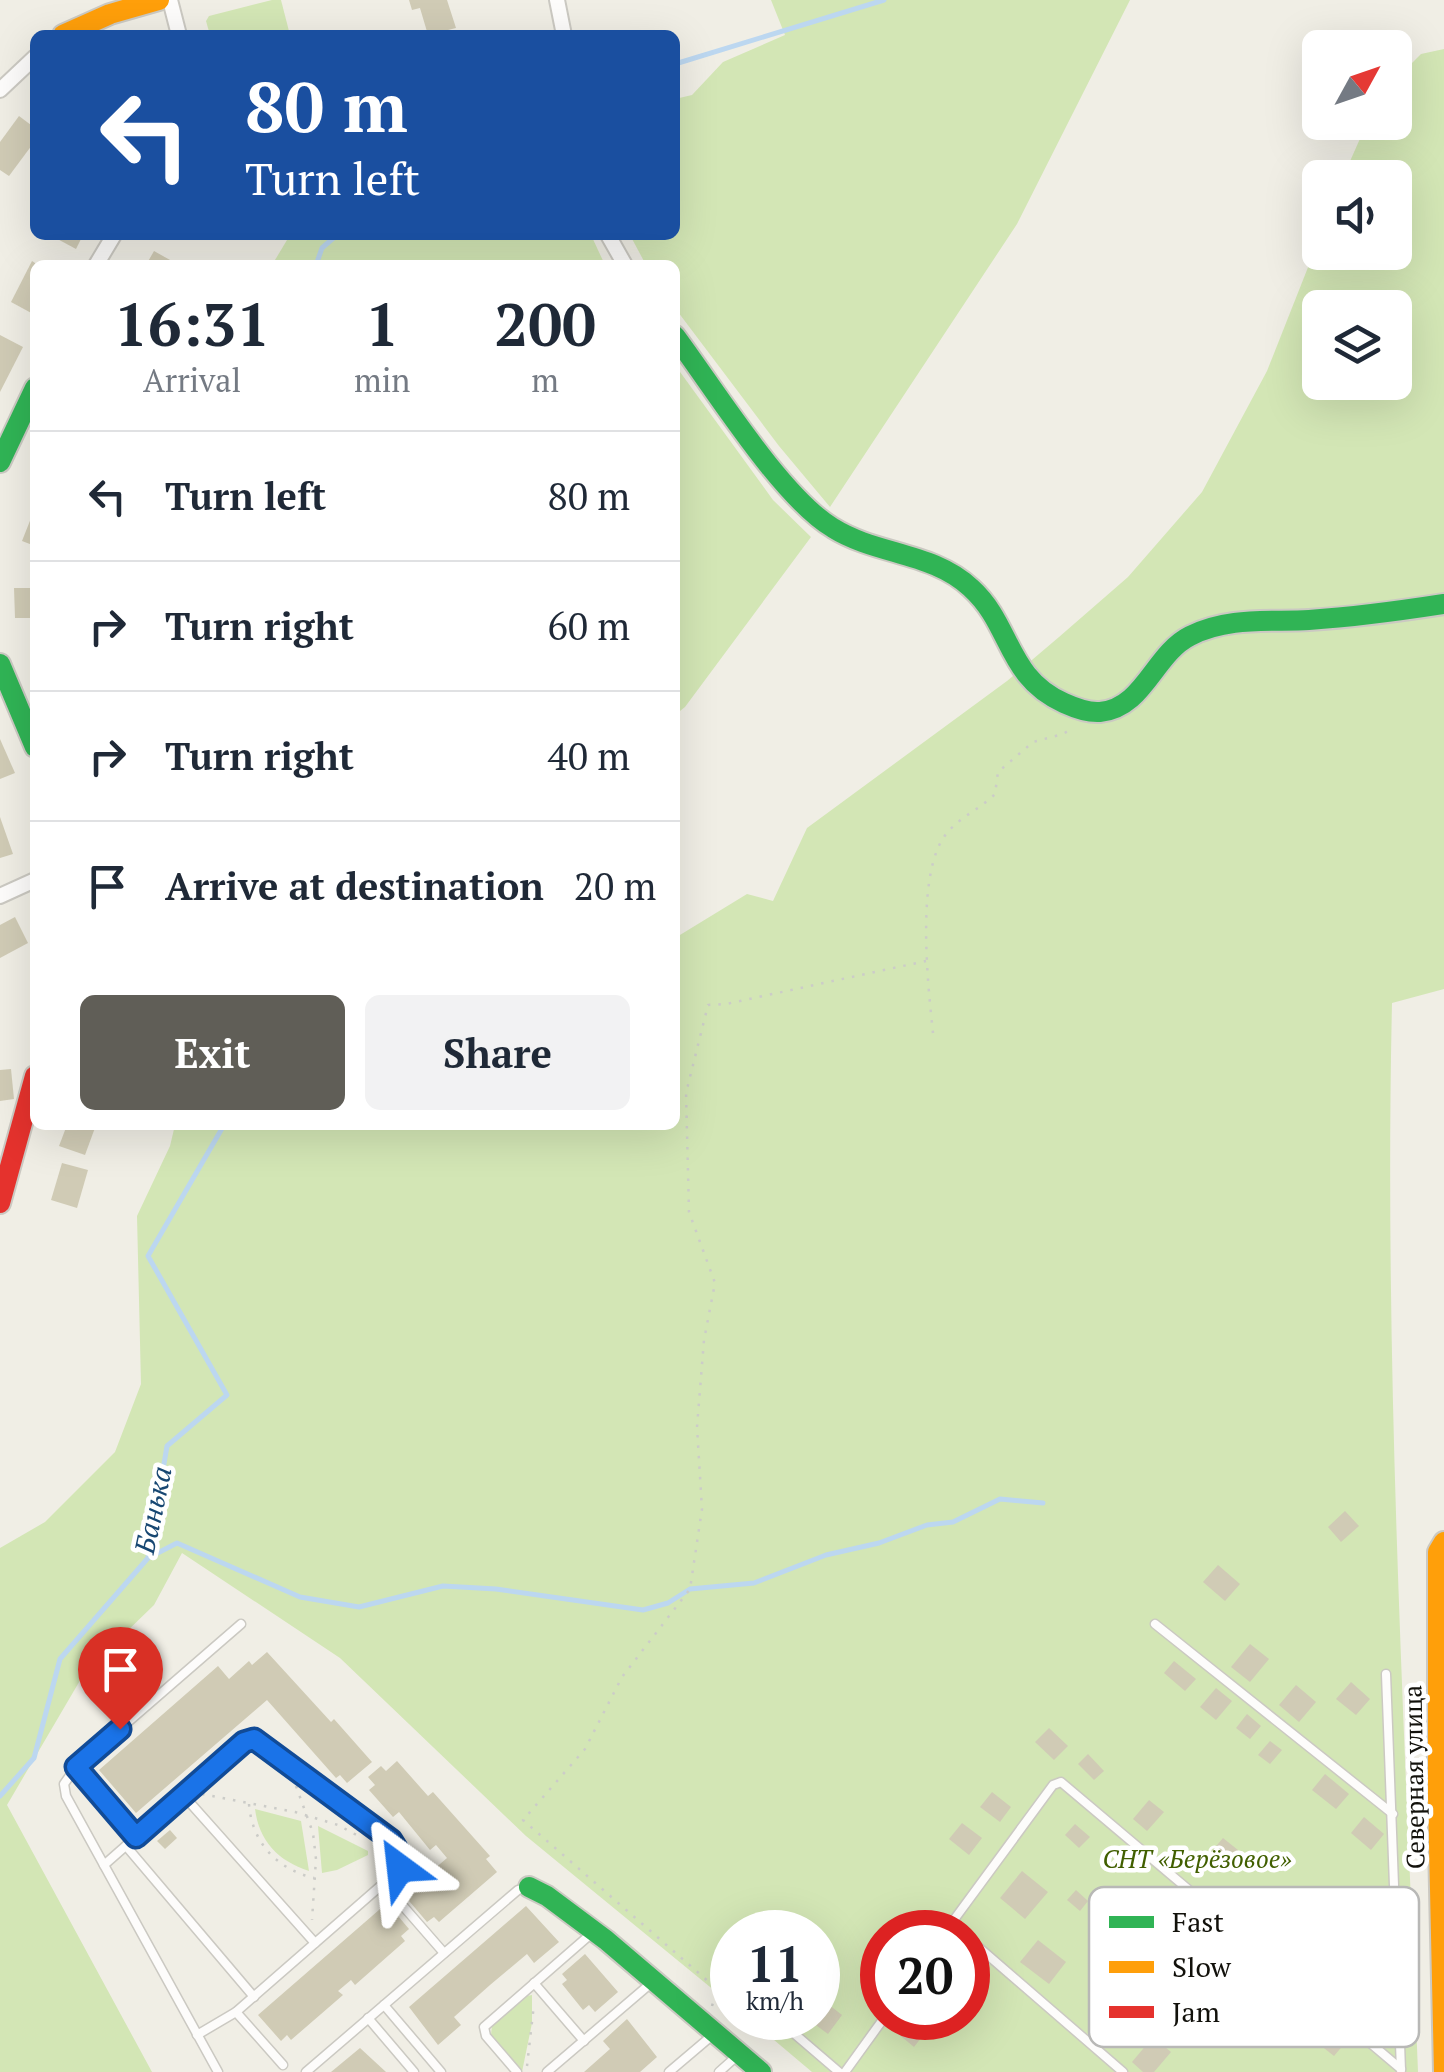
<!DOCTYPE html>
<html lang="en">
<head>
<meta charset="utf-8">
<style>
  :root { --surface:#fff; --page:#f2f2f3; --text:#1f2937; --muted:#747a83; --line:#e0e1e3; --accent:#605e57 }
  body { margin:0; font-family:"PT Serif",serif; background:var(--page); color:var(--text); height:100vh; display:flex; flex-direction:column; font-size:38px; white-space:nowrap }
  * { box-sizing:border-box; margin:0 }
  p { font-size:32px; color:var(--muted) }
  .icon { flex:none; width:55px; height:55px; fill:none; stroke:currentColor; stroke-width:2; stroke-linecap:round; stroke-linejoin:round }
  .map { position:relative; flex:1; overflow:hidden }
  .details { position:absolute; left:30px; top:260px; width:650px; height:870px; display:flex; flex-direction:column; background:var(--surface); border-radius:15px; box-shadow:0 10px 40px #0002 }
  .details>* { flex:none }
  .top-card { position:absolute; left:30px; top:30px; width:650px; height:210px; border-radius:15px; box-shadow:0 10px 40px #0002; background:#1a4fa0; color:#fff; overflow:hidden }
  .needle { width:65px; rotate:50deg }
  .fabs { position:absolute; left:1302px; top:30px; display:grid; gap:20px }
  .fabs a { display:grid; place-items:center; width:110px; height:110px; border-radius:15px; background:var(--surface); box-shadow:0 10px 40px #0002; font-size:50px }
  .speed { position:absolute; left:710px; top:1910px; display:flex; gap:20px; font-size:50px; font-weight:700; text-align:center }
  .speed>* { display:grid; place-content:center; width:130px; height:130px; border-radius:50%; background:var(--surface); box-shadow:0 10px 40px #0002; line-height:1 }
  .speed small { font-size:25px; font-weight:400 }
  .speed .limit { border:15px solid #d22; background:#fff; color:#111 }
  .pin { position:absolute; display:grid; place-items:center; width:85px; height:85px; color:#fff; margin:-102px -42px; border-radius:50% 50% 50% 0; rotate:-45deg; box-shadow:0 0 10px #0007 }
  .pin .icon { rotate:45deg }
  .me { position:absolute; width:110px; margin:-55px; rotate:330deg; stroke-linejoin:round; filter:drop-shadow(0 0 8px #0008) }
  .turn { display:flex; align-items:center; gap:35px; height:210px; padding:0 50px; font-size:45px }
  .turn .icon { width:130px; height:130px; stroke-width:2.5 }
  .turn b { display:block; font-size:70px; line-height:85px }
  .eta { display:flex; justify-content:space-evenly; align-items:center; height:170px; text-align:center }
  .eta b { font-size:60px; font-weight:600; line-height:70px }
  .primary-button { display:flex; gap:20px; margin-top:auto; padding:20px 50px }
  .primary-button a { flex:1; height:115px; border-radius:15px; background:var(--accent); color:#fff; font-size:40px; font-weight:600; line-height:115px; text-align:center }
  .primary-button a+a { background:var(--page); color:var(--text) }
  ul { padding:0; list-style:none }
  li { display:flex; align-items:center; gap:30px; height:130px; padding:0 50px; border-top:2px solid var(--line) }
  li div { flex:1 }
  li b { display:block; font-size:38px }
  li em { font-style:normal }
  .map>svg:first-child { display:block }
  .green { fill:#d3e6b5; fill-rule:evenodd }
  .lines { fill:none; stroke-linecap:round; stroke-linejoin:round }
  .stream { stroke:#bcd7f0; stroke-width:5 }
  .building { fill:#d0cbb5 }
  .lane-casing { stroke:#cbc9c2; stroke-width:11 }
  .street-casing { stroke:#cbc9c2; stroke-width:18 }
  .fast-casing { stroke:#cbc9c2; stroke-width:24 }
  .slow-casing { stroke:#cbc9c2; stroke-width:24 }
  .jam-casing { stroke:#cbc9c2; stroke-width:24 }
  .path { stroke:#ccccc8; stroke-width:2.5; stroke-dasharray:2.5 8; stroke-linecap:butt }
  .lane { stroke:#fdfcfb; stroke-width:8 }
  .street { stroke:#fdfcfb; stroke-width:14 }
  .fast { stroke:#30b455; stroke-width:20 }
  .slow { stroke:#ff9f0a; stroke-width:20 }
  .jam { stroke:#e5322d; stroke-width:20 }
  .route-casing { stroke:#114b97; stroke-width:25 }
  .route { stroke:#1a73e8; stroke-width:18 }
  .labels { text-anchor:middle; stroke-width:9; stroke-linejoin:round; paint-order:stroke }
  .street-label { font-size:25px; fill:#12110b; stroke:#fff }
  .park-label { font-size:25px; font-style:italic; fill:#415f00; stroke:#fff }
  .water-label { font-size:28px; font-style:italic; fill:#174772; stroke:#fff }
  .key { fill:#fff; stroke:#b8b8b6; stroke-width:2.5 }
  .key-label { font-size:28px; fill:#12110b }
</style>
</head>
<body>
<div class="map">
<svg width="1444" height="2072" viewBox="0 0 1444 2072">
  <rect width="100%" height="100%" fill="#f0eee5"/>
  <g class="green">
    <polygon points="272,0 281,0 290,35 210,35 206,21 209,16"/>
    <polygon points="771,0 1130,0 1017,224 830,507 779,446 675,308 675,265 646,265 630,235 675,235 675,99 692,95 723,62 785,35"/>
    <path d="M1444,49V989L1392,1003C1384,1360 1404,1716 1418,2072H812L748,2018H818V1932H732V2005L526,1836L340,1658L182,1553L154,1605L85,1672L7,1805L152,2072H0V1548L45,1522L115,1452L141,1384L137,1216L170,1146L175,1125H675V938L747,894L773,901L807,828L1007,681L1059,637L1128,577L1202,492L1267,371L1320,237V252H1395V178L1343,177L1367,123L1395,122V80L1421,54ZM1320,308H1395V382H1320ZM882,1932H968V2018H882Z"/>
    <polygon points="290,235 591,235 605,265 272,265"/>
    <polygon points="675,365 773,500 811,537 685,707 675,715"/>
    <path d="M255,1809L301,1821L309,1871C278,1861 259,1841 255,1809Z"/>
    <polygon points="318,1826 368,1851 368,1855 337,1870 322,1873"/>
    <polygon points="532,1995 532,2023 522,2072 491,2035 492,2025 526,1996"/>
  </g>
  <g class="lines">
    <g class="stream">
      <polyline points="675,64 884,0"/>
      <polyline points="316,265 322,248 337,235"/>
      <polyline points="148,1558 177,1543 300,1597 359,1607 443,1586 496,1589 643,1610 668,1603 690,1589 754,1583 826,1555 879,1543 927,1525 953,1522 1000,1499 1043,1503"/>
      <polyline points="0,1796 34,1758 60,1659 148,1558 167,1446 227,1395 148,1256 224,1125"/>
    </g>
  </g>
  <g class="building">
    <polygon points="409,0 447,0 456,28 428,35 420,8 412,10"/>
    <polygon points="19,116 35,128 35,141 9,176 0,170 0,142"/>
    <polygon points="50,235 83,235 76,249"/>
    <polygon points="154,251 179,265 146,265"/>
    <polygon points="32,261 35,263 35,315 11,302"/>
    <polygon points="0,335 23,347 0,392"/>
    <polygon points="35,508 35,546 22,541"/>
    <polygon points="14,588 35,588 35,618 15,618"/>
    <polygon points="0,739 15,773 0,779"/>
    <polygon points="0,817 13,854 0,858"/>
    <polygon points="15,917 28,943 0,958 0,925"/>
    <polygon points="11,1069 14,1099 0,1101 0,1070"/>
    <polygon points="67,1125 96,1125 85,1155 59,1146"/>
    <polygon points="62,1163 88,1170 77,1208 51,1200"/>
    <polygon points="1345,1511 1359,1526 1341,1542 1328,1527"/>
    <polygon points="1218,1565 1240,1584 1225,1601 1203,1582"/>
    <polygon points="1250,1644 1269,1659 1250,1682 1231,1667"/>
    <polygon points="267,1652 331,1722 334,1719 372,1762 347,1783 340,1775 336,1778 267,1700 136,1813 99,1770 218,1666 229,1679 249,1661 252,1665"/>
    <polygon points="1174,1661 1196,1679 1185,1691 1164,1673"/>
    <polygon points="1351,1682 1370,1699 1356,1715 1336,1699"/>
    <polygon points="1296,1685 1316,1702 1299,1722 1279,1705"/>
    <polygon points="1216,1688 1232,1701 1216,1720 1200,1707"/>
    <polygon points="1247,1714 1261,1726 1250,1739 1236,1728"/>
    <polygon points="1049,1728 1068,1746 1054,1760 1035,1742"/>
    <polygon points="1270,1741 1282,1750 1270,1764 1258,1755"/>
    <polygon points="1088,1754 1104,1771 1094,1780 1078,1764"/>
    <polygon points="397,1761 428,1796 433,1792 490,1856 486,1859 497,1872 439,1922 434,1917 427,1922 404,1895 447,1858 436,1845 430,1850 399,1812 393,1817 369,1790 375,1785 368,1777 381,1766 386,1771"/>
    <polygon points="1325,1774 1349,1794 1336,1809 1312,1790"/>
    <polygon points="992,1792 1011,1807 1000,1822 980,1807"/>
    <polygon points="1149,1800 1164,1812 1147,1831 1133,1819"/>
    <polygon points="1364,1817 1384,1834 1371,1850 1351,1833"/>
    <polygon points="962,1823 982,1838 969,1855 949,1839"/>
    <polygon points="1075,1824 1090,1837 1079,1848 1065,1835"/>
    <polygon points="170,1830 177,1838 165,1849 157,1841"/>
    <polygon points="1223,1838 1238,1850 1226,1864 1212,1851"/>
    <polygon points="1022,1871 1048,1892 1025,1919 1000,1898"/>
    <polygon points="1240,1886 1260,1903 1251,1914 1231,1898"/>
    <polygon points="1076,1890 1088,1901 1080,1911 1067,1900"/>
    <polygon points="387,1903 409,1929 401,1936 405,1941 355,1985 351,1980 338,1991 343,1995 291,2040 287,2035 281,2041 258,2015"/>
    <polygon points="526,1906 559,1942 534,1963 527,1954 490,1985 454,2017 461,2025 438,2045 409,2007"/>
    <polygon points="1038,1940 1066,1962 1049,1984 1020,1962"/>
    <polygon points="585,1954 618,1992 595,2012 589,2005 583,2010 562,1984 567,1980 562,1974"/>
    <polygon points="968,1968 983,1981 968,1999"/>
    <polygon points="824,2001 842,2015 828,2034 809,2020 818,2018 818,2009"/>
    <polygon points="627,2019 657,2057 640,2072 584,2072 610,2049 603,2041"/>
    <polygon points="908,2019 925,2033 914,2047 897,2033"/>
    <polygon points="1326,2028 1345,2043 1334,2056 1315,2041"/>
    <polygon points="1153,2037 1171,2052 1154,2072 1143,2072 1132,2062"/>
    <polygon points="360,2048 386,2072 331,2072"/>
  </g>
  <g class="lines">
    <defs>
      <g id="lane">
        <polyline points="1155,1624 1393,1814"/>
        <polyline points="1386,1674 1401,2070"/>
        <polyline points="76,1767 136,1837"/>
        <polyline points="184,1796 315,1943"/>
        <polyline points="126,1846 254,1997"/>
        <polyline points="104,1865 244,1742 254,1739 274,1751 398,1848 401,1856 400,1869 236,2012 197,2035"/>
        <polyline points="383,1883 444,1953"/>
        <polyline points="945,1932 1053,1785 1061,1782 1401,2069"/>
        <polyline points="968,1938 1123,2072"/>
        <polyline points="534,1983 584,2041"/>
        <polyline points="384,2005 441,2072"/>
        <polyline points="236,2012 283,2065"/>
        <polyline points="368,2018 414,2072"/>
        <polyline points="776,2018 839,2072"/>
        <polyline points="218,2072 66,1796 64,1784 76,1767 241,1624"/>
        <polyline points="306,2072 518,1890 528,1887"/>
        <polyline points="517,2072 486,2036 484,2027 592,1933"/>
        <polyline points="547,2072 650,1984"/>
        <polyline points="669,2072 715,2033"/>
        <polyline points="719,2072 738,2055"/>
        <polyline points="845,2072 884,2018"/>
      </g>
      <g id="street">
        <polyline points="170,0 179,35"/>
        <polyline points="557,0 564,35"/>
        <polyline points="0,90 35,57"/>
        <polyline points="608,235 625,265"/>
        <polyline points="96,265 114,235"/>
        <polyline points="0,896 35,880"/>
      </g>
      <g id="fast">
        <path d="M675,336C714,388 781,497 833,528C876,555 933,552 971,588C1012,625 1006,677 1064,703C1075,708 1088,713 1100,712C1144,708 1154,654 1190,636C1227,617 1268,622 1309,620C1354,617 1399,611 1444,604"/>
        <polyline points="0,462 35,388"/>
        <polyline points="0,664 35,747"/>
        <polyline points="529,1887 547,1896 606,1940 761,2072"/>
      </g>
      <g id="slow">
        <polyline points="63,35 110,14 159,0"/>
        <polyline points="1444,1542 1438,1552 1438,1797 1444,2072"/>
      </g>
      <polyline id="jam" points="0,1203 35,1076"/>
    </defs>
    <use href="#lane" class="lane-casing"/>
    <use href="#street" class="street-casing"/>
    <use href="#fast" class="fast-casing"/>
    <use href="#slow" class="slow-casing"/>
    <use href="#jam" class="jam-casing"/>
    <g class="path">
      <path d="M933,1033C928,986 915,870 947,833C960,817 980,809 995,794L998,772L1033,742L1063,734L1073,728"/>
      <polyline points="296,1786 313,1833 316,1859 312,1920"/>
      <polyline points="202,1794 295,1812 338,1825 362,1838"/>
      <path d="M249,1804C252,1843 277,1869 314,1878"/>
      <polyline points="712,2006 717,1989 523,1820 585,1749 622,1677 690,1589 702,1509 697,1427 704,1340 715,1283 689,1212 686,1093 708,1005 726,1004 926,961"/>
      <polyline points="527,2066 534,2004"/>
    </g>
    <use href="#lane" class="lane"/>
    <use href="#street" class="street"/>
    <use href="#fast" class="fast"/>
    <use href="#slow" class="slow"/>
    <use href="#jam" class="jam"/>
  </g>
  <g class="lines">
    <defs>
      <polyline id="route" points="120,1729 76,1767 136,1837 244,1742 254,1739 391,1840 401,1856 400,1868"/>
    </defs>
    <use href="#route" class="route-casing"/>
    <use href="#route" class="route"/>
  </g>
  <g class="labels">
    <g class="street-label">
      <text transform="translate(1414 1777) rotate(-91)" y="9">Северная улица</text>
    </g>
    <g class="park-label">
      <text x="1197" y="1868">СНТ «Берёзовое»</text>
    </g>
    <g class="water-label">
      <text transform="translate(153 1510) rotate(-78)" y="10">Банька</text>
    </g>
  </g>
  <rect x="1089" y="1887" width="330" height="160" rx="15" class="key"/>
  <rect x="1109" y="1916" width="45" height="12" fill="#30b455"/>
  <rect x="1109" y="1961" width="45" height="12" fill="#ff9f0a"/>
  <rect x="1109" y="2006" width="45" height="12" fill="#e5322d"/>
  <g class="key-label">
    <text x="1172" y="1932">Fast</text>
    <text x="1172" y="1977">Slow</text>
    <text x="1172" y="2022">Jam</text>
  </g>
</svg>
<div class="fabs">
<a><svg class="needle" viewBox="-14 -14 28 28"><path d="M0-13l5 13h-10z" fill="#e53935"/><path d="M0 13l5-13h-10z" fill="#747a83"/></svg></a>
<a><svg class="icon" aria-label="sound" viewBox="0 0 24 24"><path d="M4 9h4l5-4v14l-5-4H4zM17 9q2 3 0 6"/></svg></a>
<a><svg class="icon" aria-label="layers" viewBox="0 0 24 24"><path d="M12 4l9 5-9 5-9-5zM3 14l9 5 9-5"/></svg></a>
</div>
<div class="speed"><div>11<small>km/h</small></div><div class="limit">20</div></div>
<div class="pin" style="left:120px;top:1729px;background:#d93025"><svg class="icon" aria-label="arrive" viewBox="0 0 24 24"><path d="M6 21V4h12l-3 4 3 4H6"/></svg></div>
<svg class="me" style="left:400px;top:1868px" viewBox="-20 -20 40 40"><path d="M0-17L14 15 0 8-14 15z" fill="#1a73e8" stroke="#fff" stroke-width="4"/></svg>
<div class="top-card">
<div class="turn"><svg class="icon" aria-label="left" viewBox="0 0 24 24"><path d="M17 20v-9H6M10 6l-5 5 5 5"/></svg><div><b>80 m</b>Turn left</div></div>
</div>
<section class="details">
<div class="eta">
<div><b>16:31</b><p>Arrival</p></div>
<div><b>1</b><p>min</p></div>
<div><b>200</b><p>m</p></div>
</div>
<ul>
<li><svg class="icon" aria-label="left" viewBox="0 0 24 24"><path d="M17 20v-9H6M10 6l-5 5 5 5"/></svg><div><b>Turn left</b></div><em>80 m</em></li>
<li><svg class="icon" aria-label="right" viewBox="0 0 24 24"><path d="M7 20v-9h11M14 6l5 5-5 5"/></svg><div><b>Turn right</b></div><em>60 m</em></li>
<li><svg class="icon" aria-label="right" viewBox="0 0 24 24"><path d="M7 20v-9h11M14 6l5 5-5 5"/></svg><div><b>Turn right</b></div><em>40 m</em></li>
<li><svg class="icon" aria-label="arrive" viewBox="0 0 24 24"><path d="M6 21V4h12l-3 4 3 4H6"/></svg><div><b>Arrive at destination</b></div><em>20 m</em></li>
</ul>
<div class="primary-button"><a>Exit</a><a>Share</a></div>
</section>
</div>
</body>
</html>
